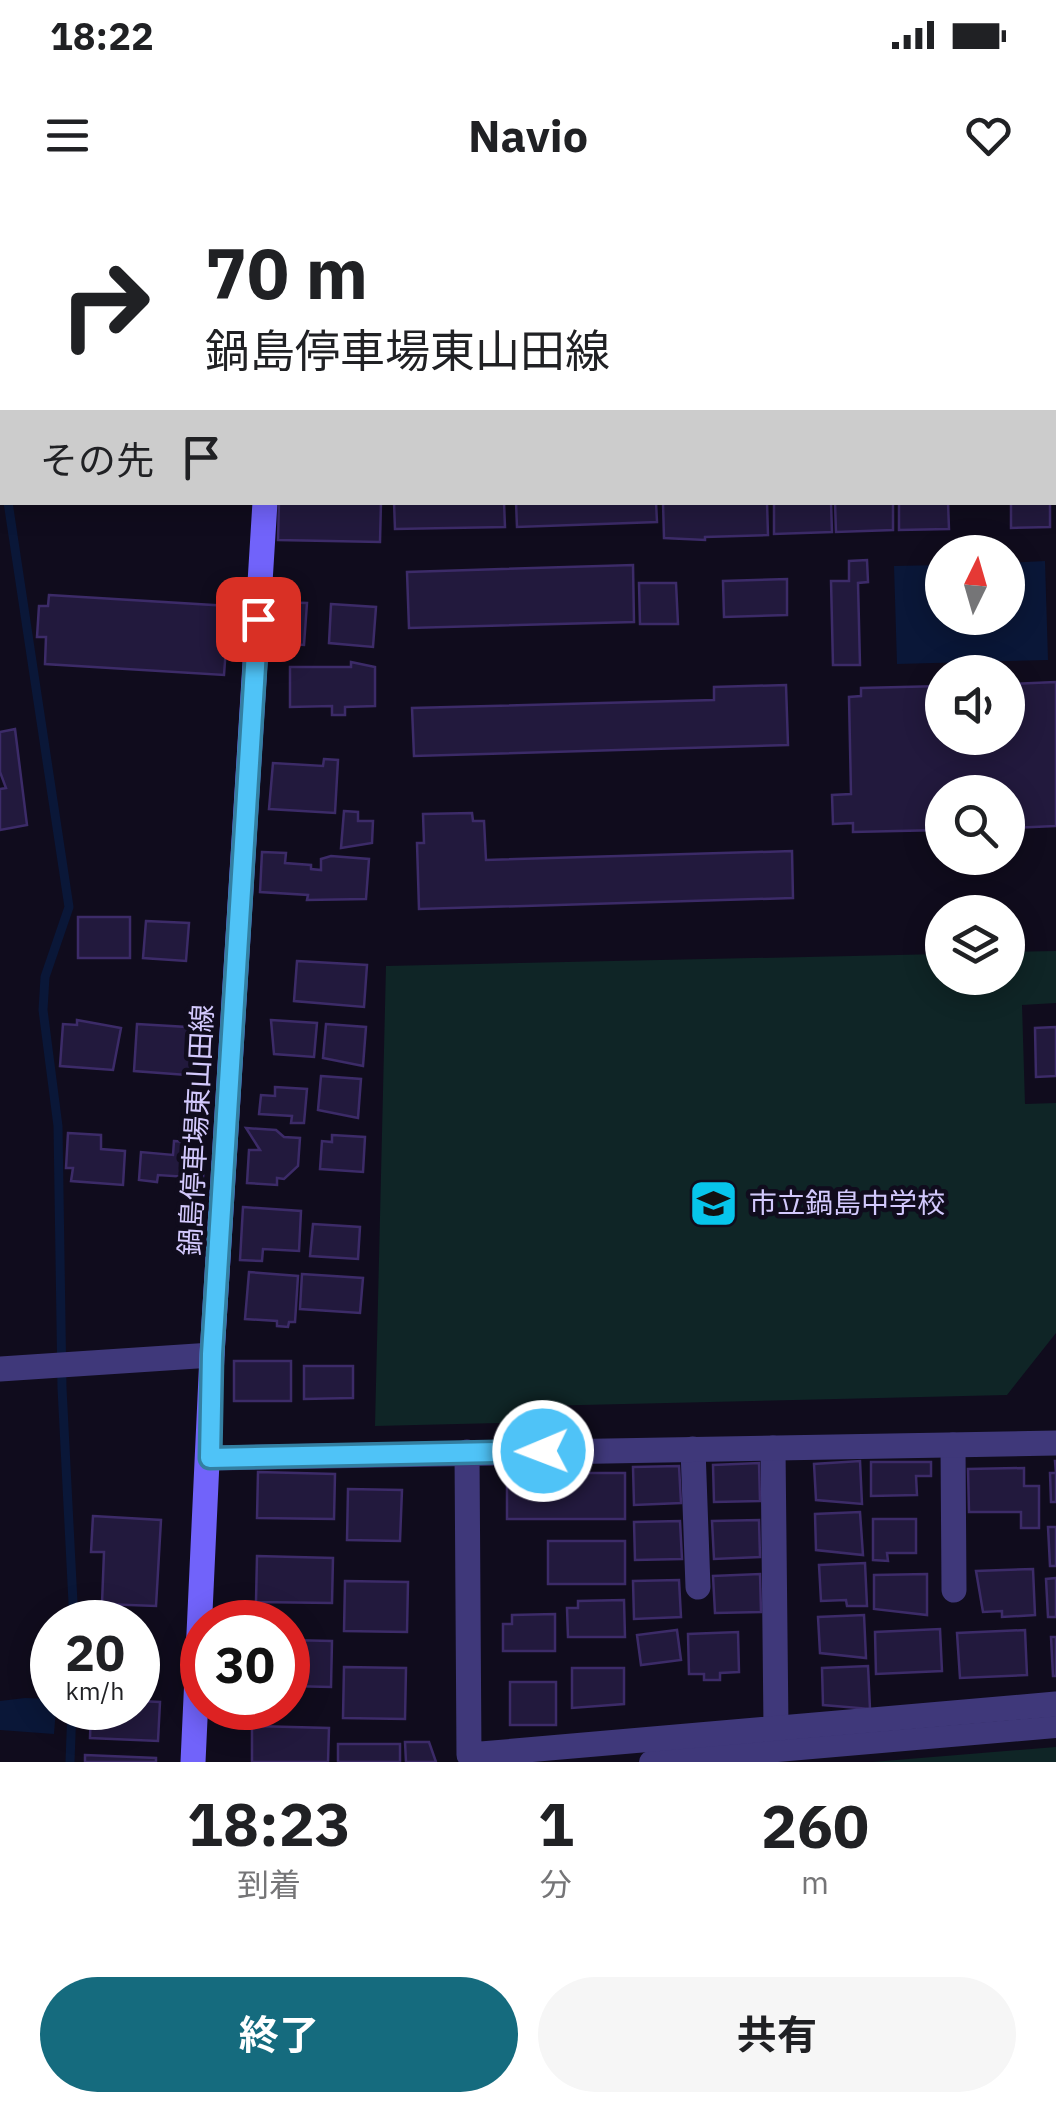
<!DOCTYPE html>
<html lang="ja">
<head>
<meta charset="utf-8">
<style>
  :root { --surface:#fff; --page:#f6f6f6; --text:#202124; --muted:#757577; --accent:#156b7e }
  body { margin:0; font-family:"IBM Plex Sans","Noto Sans JP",sans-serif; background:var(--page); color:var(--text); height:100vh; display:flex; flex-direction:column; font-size:38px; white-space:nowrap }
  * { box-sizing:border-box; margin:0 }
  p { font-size:32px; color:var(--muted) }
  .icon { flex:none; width:55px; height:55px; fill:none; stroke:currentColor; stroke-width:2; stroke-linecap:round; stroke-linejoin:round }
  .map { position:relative; height:1562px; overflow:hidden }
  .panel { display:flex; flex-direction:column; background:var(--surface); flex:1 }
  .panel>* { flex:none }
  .guide { position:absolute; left:0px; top:0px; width:1058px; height:305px; box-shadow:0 5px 25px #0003; background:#fff; color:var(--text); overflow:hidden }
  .needle { width:65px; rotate:5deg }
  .buttons { position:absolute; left:925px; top:335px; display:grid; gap:20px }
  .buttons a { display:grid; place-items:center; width:100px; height:100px; border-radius:50%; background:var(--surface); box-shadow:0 5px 25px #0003; font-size:50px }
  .speed { position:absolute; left:30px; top:1400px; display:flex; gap:20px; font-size:50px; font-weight:700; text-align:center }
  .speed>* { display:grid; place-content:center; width:130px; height:130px; border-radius:50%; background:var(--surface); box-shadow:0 5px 25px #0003; line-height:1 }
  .speed small { font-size:25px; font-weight:400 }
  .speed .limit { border:15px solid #d22; background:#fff; color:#111 }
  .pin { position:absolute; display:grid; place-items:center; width:85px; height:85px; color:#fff; margin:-42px; border-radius:20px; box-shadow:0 5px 15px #0006 }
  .me { position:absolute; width:110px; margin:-55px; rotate:269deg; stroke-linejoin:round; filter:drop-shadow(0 0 8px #0008) }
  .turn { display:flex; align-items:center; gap:35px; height:210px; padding:0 40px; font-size:45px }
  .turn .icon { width:130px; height:130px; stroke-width:2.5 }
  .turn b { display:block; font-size:70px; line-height:85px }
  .then { display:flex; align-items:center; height:95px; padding:0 40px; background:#0003; gap:20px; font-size:38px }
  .eta { display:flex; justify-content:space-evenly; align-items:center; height:170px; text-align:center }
  .eta b { font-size:60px; font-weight:700; line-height:70px }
  .button { display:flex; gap:20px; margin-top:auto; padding:20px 40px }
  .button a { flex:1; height:115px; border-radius:60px; background:var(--accent); color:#fff; font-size:40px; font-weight:700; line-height:115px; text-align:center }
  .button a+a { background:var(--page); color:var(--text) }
  .status { display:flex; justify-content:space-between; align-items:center; height:70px; padding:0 50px; background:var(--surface); direction:ltr }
  .status svg { height:28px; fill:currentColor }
  header { display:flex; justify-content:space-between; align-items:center; height:130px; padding:0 40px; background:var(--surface); font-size:45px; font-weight:700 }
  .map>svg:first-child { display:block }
  .green { fill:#0f2526 }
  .water { fill:#0a1738 }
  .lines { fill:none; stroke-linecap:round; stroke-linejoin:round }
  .stream { stroke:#0a1738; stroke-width:9 }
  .building { fill:#22193d; stroke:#3c2b68; stroke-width:2.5 }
  .pedestrian { stroke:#3f387a; stroke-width:22 }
  .minor { stroke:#3f387a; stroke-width:25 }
  .tertiary { stroke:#3f387a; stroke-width:25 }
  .secondary { stroke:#7163fa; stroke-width:25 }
  .route-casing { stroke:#337fa1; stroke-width:25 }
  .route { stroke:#4fc3f7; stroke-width:18 }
  .labels { text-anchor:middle; stroke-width:9; stroke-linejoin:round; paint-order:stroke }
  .street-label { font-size:28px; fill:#d3c9fd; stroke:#100c1d }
  .poi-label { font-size:28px; fill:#d3c9fd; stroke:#100c1d; text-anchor:start }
</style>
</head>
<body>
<div class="status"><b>18:22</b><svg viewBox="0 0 49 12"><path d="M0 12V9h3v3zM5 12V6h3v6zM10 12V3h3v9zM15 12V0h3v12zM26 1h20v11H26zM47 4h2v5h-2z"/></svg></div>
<header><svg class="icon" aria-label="menu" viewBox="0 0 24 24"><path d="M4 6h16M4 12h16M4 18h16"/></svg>Navio<svg class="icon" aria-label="heart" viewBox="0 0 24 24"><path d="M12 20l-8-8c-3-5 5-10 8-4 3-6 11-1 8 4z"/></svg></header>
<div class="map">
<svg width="1056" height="1562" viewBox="0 0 1056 1562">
  <rect width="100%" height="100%" fill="#100c1d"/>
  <g class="green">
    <polygon points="1056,751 1056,803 1022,805 1025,904 1056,903 1056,1133 1007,1195 539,1206 539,1222 375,1226 386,766 942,754 942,778 1008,778 1008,752"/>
    <polygon points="1056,1547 1056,1562 872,1562"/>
  </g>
  <g class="water">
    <polygon points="1045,361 1048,460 897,464 894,366 942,365 942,418 1008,418 1008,363"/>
    <polygon points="25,1498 52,1499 52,1508 56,1508 54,1534 0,1530 0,1501"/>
  </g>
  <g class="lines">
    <g class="stream">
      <polyline points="164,0 165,2"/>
      <polyline points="0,155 2,153"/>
      <polyline points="1055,237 1056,251"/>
      <polyline points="0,266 2,269"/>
      <polyline points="8,302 69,707 45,777 43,810 58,926 62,1188 74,1422"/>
      <polyline points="70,1562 72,1508"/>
    </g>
  </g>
  <g class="building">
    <rect x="841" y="0" width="77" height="2"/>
    <polygon points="279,302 381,302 380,342 278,340"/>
    <polygon points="394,302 504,302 505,327 395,329"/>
    <polygon points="516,302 656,302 657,322 517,327"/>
    <polygon points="663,302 767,302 768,335 705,337 705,340 664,338"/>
    <polygon points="774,302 831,302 832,332 774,334"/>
    <polygon points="835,302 893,302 893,330 836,332"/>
    <polygon points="899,302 948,302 949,329 899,330"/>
    <polygon points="1011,302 1050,302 1050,327 1011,328"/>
    <polygon points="867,360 868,382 858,383 860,465 833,465 831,381 849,381 849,361"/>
    <polygon points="633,365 634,422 409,428 407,372"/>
    <polygon points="787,379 787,415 724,417 723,381"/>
    <polygon points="639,383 676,383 678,424 640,424"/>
    <polygon points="49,395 229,406 224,475 45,464 46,437 37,437 39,406 48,406"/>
    <polygon points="275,402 307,403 304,445 276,443"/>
    <polygon points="331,404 376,407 373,447 329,443"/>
    <polygon points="351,462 375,467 375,506 345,507 345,515 332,515 332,506 290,507 290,467 351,467"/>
    <polygon points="1056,482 1056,626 1008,628 1008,592 942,592 942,630 853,632 853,623 833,624 832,595 851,594 849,497 861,496 861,488 942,486 942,538 1008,538 1008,484"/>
    <polygon points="786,485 788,545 414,556 412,508 714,500 714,487"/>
    <polygon points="15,529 27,625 0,630 0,589 6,588 0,572 0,532"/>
    <polygon points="324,559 338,560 335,613 269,609 273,563 323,566"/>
    <polygon points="344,611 358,612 358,621 373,621 372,643 341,648"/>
    <polygon points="472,613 473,621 484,621 486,660 792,651 793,698 419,709 417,643 424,643 423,614"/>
    <polygon points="262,652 286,653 285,663 311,665 311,669 321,670 321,659 331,656 369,659 366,699 307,700 308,695 260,692"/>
    <rect x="78" y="717" width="52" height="41"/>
    <polygon points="146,721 189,723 186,761 143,758"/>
    <polygon points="297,761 367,765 364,807 294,801"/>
    <polygon points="77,820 121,828 113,870 60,866 63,824 77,825"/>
    <polygon points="271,820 317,823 314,857 274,854"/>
    <polygon points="137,824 204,828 200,876 134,871"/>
    <polygon points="326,824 366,827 363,866 323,858"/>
    <polygon points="1056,827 1056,876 1036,877 1035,828"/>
    <polygon points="321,876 361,879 358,918 318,910"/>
    <polygon points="275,887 307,889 304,923 291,923 292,916 259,914 261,895 275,896"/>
    <polygon points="246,928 276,930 284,937 300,938 298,966 284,979 277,978 277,985 247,983 249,950 260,950"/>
    <polygon points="68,933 101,935 101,949 125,951 123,985 71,981 73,968 66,968"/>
    <polygon points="332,935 365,937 363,972 320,969 322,941 332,942"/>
    <polygon points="174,941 200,943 199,955 205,955 203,978 158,975 157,982 139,980 141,952 173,955"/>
    <polygon points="243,1007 301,1011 299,1051 263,1049 262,1061 240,1060"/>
    <polygon points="313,1024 360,1027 358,1059 310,1056"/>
    <polygon points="249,1072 298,1076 295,1122 289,1122 288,1127 277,1126 277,1121 245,1119"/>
    <polygon points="302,1074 363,1078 360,1113 300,1109"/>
    <rect x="234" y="1161" width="57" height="40"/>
    <polygon points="304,1166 353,1166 353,1198 304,1199"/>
    <polygon points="860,1261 862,1304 816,1300 814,1264"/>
    <polygon points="1055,1261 1056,1261 1056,1302 1051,1302 1050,1273 1056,1273"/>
    <polygon points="871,1262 931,1262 931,1276 916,1276 917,1295 871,1296"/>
    <polygon points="759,1263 760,1301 714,1302 713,1265"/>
    <polygon points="679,1266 681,1303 634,1305 633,1267"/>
    <polygon points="1024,1268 1024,1286 1039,1286 1039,1328 1021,1328 1021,1312 969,1312 968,1269"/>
    <polygon points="258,1272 335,1274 334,1319 257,1318"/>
    <rect x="507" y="1273" width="118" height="46"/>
    <polygon points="348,1289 402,1290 400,1341 347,1340"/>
    <polygon points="860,1312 863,1355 816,1350 815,1314"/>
    <polygon points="93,1316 161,1320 156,1406 102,1404 104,1352 91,1352"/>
    <polygon points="873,1319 916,1319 916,1353 887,1353 888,1361 873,1360"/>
    <polygon points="759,1320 760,1357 714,1359 712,1321"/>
    <polygon points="680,1321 682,1359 635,1360 634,1322"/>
    <polygon points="1048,1327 1056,1327 1056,1366 1050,1366"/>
    <rect x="548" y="1341" width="77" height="43"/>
    <polygon points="257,1356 333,1358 332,1403 256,1402"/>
    <polygon points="865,1363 867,1406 847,1406 846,1400 821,1401 819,1365"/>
    <polygon points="1033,1369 1035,1415 1002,1417 1002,1411 983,1412 976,1371"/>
    <polygon points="760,1374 761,1412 715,1413 713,1376"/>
    <polygon points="927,1374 927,1415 874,1409 874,1375"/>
    <polygon points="1056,1378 1056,1417 1048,1417 1046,1379"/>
    <polygon points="679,1380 681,1417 634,1419 633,1381"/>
    <polygon points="345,1381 408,1382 407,1432 344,1431"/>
    <polygon points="624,1400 625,1437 568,1437 567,1408 578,1408 578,1401"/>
    <polygon points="555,1414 555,1451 503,1451 503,1424 512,1424 512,1415"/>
    <polygon points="864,1415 866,1458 820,1453 818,1417"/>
    <polygon points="940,1429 942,1471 876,1474 875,1432"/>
    <polygon points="677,1430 681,1460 641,1465 637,1435"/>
    <polygon points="1025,1430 1027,1475 960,1478 957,1433"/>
    <polygon points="738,1432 739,1472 720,1473 720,1480 704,1480 704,1474 689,1474 688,1434"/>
    <polygon points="1051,1437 1056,1437 1056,1476 1053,1476"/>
    <polygon points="288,1440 332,1441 331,1487 288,1486"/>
    <polygon points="868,1466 870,1509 823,1505 822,1468"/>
    <polygon points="344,1467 406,1468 405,1519 343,1518"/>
    <polygon points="572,1468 624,1468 624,1504 572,1508"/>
    <rect x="510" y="1482" width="46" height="43"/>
    <polygon points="138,1501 160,1502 158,1541 90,1538 91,1508 138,1508"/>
    <polygon points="252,1526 329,1528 328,1562 252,1562"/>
    <polygon points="405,1542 429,1542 436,1562 406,1562"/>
    <rect x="338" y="1544" width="62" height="18"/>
    <polygon points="85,1555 156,1558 156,1562 85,1562"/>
  </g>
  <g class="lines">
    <polyline class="pedestrian" points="650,1562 1056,1527"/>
    <g class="minor">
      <polyline points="765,0 765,2"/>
      <polyline points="1047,0 1047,2"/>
      <polyline points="0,1169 212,1155"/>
      <polyline points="953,1245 954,1390"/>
      <polyline points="773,1248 776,1528"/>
      <polyline points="693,1249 698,1387"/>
      <polyline points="467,1252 469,1555 1056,1504"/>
      <polyline points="210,1258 1056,1243"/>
    </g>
    <polyline class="tertiary" points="1055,188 1056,188"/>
    <g class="secondary">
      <polyline points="273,0 273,2"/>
      <polyline points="228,2 230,0"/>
      <polyline points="0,199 2,198"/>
      <polyline points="193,1562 212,1155 265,302"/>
    </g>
  </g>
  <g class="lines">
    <defs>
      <polyline id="route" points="258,419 212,1154 210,1258 543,1251"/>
    </defs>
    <use href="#route" class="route-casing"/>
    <use href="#route" class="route"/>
  </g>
  <defs>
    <symbol id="school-square" viewBox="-11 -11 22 22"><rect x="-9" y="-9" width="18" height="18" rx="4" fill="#07c5eb" stroke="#100c1d"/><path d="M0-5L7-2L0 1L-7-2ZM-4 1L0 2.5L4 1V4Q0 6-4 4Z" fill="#111"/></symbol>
  </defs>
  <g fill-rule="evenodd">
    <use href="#school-square" x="686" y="976" width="55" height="55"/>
  </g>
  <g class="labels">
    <g class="street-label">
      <text transform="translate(196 930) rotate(-87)" y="10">鍋島停車場東山田線</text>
    </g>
    <g class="poi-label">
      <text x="749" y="1013">市立鍋島中学校</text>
    </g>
  </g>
</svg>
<div class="buttons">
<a><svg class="needle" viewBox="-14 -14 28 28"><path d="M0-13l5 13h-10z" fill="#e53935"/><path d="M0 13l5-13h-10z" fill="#757577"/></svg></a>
<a><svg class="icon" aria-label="sound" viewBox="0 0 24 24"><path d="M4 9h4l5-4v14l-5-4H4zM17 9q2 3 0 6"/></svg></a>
<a><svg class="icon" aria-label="search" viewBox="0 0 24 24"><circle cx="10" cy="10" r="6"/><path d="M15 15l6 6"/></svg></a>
<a><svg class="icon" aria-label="layers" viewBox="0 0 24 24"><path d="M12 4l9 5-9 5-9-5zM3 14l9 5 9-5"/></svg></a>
</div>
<div class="speed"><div>20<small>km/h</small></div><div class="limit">30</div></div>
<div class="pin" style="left:258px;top:419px;background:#d93025"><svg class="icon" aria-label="arrive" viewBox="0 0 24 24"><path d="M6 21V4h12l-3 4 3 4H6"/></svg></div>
<svg class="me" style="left:543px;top:1251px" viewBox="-20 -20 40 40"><circle r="17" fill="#4fc3f7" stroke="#fff" stroke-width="3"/><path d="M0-11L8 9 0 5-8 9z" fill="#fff"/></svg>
<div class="guide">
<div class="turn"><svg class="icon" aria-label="right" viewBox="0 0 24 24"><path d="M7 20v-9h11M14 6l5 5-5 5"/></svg><div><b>70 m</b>鍋島停車場東山田線</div></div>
<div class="then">その先<svg class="icon" aria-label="arrive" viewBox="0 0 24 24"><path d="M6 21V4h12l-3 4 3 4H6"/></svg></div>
</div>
</div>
<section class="panel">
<div class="eta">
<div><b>18:23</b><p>到着</p></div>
<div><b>1</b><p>分</p></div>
<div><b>260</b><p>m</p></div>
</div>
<div class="button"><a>終了</a><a>共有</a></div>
</section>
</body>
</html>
